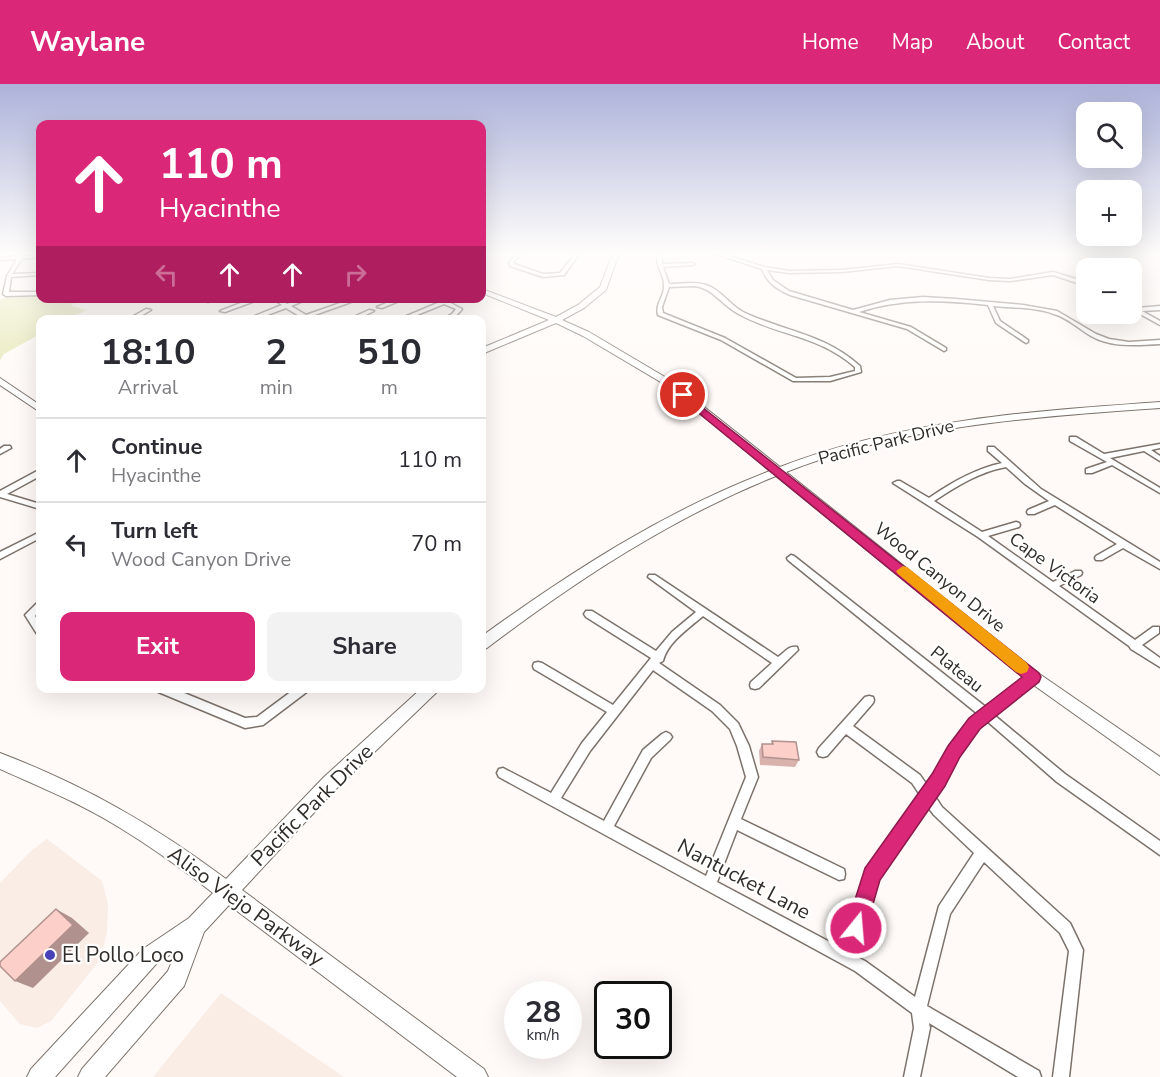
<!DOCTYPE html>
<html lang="en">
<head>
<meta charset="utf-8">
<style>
  :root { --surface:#fff; --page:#f2f2f3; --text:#2b2b33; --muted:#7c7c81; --line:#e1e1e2; --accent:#db2777 }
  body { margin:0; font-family:"Nunito Sans",sans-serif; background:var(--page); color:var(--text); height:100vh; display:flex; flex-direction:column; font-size:22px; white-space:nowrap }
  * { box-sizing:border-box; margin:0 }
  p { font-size:20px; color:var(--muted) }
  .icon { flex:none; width:33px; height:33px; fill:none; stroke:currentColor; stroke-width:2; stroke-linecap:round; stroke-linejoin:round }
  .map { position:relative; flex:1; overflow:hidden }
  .details { position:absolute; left:36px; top:231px; width:450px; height:378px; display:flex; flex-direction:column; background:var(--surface); border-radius:12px; box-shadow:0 6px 24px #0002 }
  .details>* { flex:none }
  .hud { position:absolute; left:36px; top:36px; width:450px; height:183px; border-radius:12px; box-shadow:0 6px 24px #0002; background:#db2777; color:#fff; overflow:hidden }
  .buttons { position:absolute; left:1076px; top:18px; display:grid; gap:12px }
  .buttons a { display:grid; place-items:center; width:66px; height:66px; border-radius:12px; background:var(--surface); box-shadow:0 6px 24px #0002; font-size:30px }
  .speed { position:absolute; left:504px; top:897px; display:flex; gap:12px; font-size:30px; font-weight:700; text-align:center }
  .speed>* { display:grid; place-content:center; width:78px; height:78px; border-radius:50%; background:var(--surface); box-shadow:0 6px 24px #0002; line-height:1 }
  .speed small { font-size:15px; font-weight:400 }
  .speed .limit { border:3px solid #111; border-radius:9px; background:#fff; color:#111 }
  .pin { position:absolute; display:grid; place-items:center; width:51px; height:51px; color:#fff; margin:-26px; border:3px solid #fff; border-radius:50%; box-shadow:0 2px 6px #0007 }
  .me { position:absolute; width:66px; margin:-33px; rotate:17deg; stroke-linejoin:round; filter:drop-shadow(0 0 4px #0008) }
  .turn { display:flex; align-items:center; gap:21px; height:126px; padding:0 24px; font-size:27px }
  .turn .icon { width:78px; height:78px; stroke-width:2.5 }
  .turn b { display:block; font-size:42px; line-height:51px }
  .lanes { display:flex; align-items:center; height:57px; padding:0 24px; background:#0003; justify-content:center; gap:30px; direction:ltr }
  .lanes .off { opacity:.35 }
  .eta { display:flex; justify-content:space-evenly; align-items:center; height:102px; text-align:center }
  .eta b { font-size:36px; font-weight:700; line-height:42px }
  .button { display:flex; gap:12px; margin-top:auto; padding:12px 24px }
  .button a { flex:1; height:69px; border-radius:12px; background:var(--accent); color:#fff; font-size:24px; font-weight:700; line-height:69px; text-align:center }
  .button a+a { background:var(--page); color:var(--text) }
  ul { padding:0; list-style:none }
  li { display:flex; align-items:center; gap:18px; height:84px; padding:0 24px; border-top:2px solid var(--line) }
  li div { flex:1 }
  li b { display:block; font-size:22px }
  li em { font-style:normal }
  header { display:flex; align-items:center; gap:36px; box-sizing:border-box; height:84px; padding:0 30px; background:var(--accent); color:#fff }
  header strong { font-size:28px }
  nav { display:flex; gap:33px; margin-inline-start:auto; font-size:21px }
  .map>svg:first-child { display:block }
  .built { fill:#f9ede6 }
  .green { fill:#e7e8b7 }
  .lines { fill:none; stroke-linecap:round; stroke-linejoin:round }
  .street-casing { stroke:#7c726b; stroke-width:3 }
  .secondary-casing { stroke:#7c726b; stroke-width:2 }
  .street { fill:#fff; fill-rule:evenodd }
  .secondary { fill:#fff; fill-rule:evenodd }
  .wall { fill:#d9b2ad }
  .shaded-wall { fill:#b0918d }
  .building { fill:#fccfc9; stroke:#b0918d; stroke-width:1.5 }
  .route { fill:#db2777; stroke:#8e194d; stroke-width:1.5 }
  .slow { fill:#f59e0b }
  .poi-dot { fill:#4841b7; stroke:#fff; stroke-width:2 }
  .labels { text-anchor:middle; stroke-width:4.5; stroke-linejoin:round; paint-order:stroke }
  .street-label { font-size:18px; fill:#302c29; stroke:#fff }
  .near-street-label { font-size:21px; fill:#302c29; stroke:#fff }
  .near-poi-label { font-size:21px; fill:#302c29; stroke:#fff; text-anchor:start }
</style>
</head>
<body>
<header>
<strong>Waylane</strong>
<nav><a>Home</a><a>Map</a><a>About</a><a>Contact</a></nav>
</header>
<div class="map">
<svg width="1160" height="993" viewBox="0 0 1160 993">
  <rect width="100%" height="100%" fill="#fffaf7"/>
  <g class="built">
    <polygon points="47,755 102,797 108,820 107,849 99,877 51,937 37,944 20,940 0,917 0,799 31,767"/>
    <polygon points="221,909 300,963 344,993 153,993"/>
  </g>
  <polygon class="green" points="38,212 40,214 77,215 71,222 87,226 68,235 40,236 40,250 4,270 0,276 0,216 5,214"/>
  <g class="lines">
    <defs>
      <g id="street">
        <polygon points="21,169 25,169 24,172 40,171 40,173 22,175 12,190 40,189 40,191 11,193 9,208 40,208 40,211 6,212 3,210 7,192 17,175 0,176 0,174 19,172"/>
        <polygon points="518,169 522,169 513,178 514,180 543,190 560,189 576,169 580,169 564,191 543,193 510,182 509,178"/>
        <path d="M658,169H662V180L693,179L695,180L693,181L663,183L669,200C681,200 694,197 706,201C721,206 730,221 743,228C785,248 823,249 860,282L861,288L830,297H793L721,256L658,231C655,220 664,213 664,203C665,190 654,182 658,169ZM694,202C713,204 721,220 737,229C777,252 817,250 855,283V287L830,293L796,294L725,254L663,229L662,223L669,203Z"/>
        <path d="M713,169H719L765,183L789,187L842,186L898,180L989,194L1010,195L1053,188L1086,198V202L1053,191L1010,197L989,196L898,182L842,188L789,189L767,186L773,196L789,207L853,226L890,216L923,213L956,215L1023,221L1057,227L1096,250L1109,255L1129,258L1160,256V260C1136,261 1112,264 1091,252C1079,245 1068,234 1054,230C1036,223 1013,224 993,222L1000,237L1028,256V258L1026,259L996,239L988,221C943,216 902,214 859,228L911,243L946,264V266L944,267L907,245L790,211C777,205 767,199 762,185Z"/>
        <polygon points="207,214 215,214 208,218 205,216"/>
        <polygon points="254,214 263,214 225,228 220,227"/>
        <polygon points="272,214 279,214 287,220 302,214 310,214 291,222 306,231 346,217 351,218 309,233 308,236 294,236 301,233 286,224 254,236 245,236 282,221"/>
        <polygon points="398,214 406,214 382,224 377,223"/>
        <path d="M434,214H441L462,225C456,233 451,236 441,236L452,230L456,225L444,220L407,235L402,234L440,218Z"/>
        <polygon points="1131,221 1137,224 1160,222 1160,226 1142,227 1160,237 1160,241 1131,225"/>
        <polygon points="146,225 151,226 134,236 127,236"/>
        <polygon points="369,226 374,227 355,236 347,236"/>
        <polygon points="1070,353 1076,353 1104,370 1160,360 1160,364 1151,366 1160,372 1160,377 1144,367 1110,374 1160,404 1160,409 1112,381 1092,389 1086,389 1086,385 1107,378 1070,357"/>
        <polygon points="4,362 10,362 11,364 0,370 0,365"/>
        <path d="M988,363H994L1041,405L1160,478V485L1123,464L1102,476H1096L1095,474L1096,472L1117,460L1055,421L1034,430H1028L1027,428L1028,426L1049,417L1025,400L1006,383C979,388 957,402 934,417L982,448L1016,438L1019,439L1020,441L1019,443L988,452L1053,498L1075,487H1081L1082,489L1081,491L1059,502L1135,556L1153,543H1159V549L1142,561L1160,574V583L1131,565L1129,562L978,453L893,399L897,397H900L929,414C952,398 975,385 1002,379L988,367Z"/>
        <polygon points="37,387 40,387 40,392 7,410 40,420 40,425 0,413 0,407"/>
        <polygon points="40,448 40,454 0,475 0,468"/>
        <path d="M791,471L794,472L987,624L1029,590L1033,589L1037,590L1038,593L1037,596L994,631L1065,690L1160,757V771L1057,698L987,637C963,656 951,687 934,711L942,723L1070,839L1083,866L1069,993H1053L1069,867L1060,849L984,778L950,830L927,922L1039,987L1041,993H1018L929,939L930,944L920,993H904L914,944L912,929L855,887L499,693L497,689L499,685L503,684L551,709L582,659L607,628L534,585L533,582L534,579L538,578L542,579L613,621L651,574L586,533L584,530L586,527H592L656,567L672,548L696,528L648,493L649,491H655L778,573C784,569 789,561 797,563L798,566L759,604L755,605L751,604L750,601L751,598L772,579L703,532C689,544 667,559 663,577L659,579L720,621L738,639L749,662L758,693L741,735L844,785L845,790L844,795L839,796L737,746L717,798L843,865L867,786L920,711L912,699L846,650L827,672L823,673L819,672L817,668L819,664L865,613L869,612L873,613L874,616L873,619L853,642L920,691L927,701C944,678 956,649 979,631L788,476L787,474ZM653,586L712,627L730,645L737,662L746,693L706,792L614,742L651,674L670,656L672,653L670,650L666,648L662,650L643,666L604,737L561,714L590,667ZM927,722L934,731L974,769L939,822L915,913L865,877L855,872L878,794Z"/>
        <polygon points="40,518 40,526 35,532 40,540 40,551 37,550 25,531 37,519"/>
        <polygon points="155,604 172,604 245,634 257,633 296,604 309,604 308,607 263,641 245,644 156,607"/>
      </g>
      <g id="secondary">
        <path d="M613,169H619L606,206L584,224L562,236L589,248L670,296L780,383C901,336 1032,327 1160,318V324C1034,333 905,341 786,388L1038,589L1160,673V691L1028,597L776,392C671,434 577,496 487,564L482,566V552C572,487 665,427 770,387L664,300L583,252L556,239L482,270V264L549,236L482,209V205L556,233L578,221L600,203Z"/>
        <polygon points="0,294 40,321 40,328 0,301"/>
        <path d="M422,604H441L336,705L242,806L484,985L488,993H457L229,821L204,848L184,902L105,993H78L82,985L168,887L176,867L157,879L55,993H27L31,985L143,865L189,834L213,809C182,785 150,762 117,742C80,719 40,703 0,685V669C84,701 154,741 226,795L324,693Z"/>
      </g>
    </defs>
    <use href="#street" class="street-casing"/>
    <use href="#secondary" class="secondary-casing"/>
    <use href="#street" class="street"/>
    <use href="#secondary" class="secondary"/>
  </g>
  <polygon class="wall" points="772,657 799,676 795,683 760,681 759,667 762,660 771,660"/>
  <polygon class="shaded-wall" points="56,825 72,834 89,849 33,904 15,897"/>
  <g class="building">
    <polygon points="772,657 796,658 799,676 763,673 762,660 773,660"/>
    <polygon points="56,825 73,841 15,897 0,882 0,878"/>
  </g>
  <linearGradient id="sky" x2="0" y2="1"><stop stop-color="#adb2da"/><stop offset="0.55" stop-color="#fffdfb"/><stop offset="1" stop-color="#fffdfb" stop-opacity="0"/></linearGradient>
  <rect width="1160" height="308" fill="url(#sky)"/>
  <polygon class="route" points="683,308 1039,589 1041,593 1039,598 980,645 960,673 945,702 880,796 866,844 863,852 856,855 849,852 846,844 865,784 932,690 948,662 969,634 1022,593 679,313 679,309"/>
  <polygon class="slow" points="903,482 907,483 1027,579 1029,583 1027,588 1021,590 1016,588 898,490 896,487"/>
  <circle class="poi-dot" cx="50" cy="871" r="6"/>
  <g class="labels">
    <g class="street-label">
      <text transform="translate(886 358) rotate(-14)" y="6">Pacific Park Drive</text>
      <text transform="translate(1055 484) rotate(36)" y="6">Cape Victoria</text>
      <text transform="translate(940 493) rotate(39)" y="6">Wood Canyon Drive</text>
      <text transform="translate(957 585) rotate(39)" y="6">Plateau</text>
    </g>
    <g class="near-street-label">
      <text transform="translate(312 721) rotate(-45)" y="7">Pacific Park Drive</text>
      <text transform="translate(744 795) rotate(28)" y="7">Nantucket Lane</text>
      <text transform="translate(246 822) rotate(36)" y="7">Aliso Viejo Parkway</text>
    </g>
    <g class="near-poi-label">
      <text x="62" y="878">El Pollo Loco</text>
    </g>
  </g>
</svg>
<div class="buttons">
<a><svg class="icon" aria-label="search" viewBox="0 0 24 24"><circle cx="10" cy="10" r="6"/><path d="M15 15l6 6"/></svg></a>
<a>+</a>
<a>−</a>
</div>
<div class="speed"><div>28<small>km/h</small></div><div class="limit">30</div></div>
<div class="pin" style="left:683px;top:311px;background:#d93025"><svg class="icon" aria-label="arrive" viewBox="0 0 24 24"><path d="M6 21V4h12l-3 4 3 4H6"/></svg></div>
<svg class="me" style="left:856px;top:844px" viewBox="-20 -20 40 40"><circle r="17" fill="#db2777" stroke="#fff" stroke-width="3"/><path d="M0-11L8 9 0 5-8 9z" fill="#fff"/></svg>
<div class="hud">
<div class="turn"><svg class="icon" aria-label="ahead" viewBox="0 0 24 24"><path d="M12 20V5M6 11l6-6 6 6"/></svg><div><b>110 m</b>Hyacinthe</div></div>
<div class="lanes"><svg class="icon off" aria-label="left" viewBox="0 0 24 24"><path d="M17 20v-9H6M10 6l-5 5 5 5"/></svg><svg class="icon" aria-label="ahead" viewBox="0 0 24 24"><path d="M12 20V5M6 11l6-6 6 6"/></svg><svg class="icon" aria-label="ahead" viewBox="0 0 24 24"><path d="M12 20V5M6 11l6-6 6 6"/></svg><svg class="icon off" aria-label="right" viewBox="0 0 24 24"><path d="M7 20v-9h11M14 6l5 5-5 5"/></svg></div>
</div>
<section class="details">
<div class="eta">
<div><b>18:10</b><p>Arrival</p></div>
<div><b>2</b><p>min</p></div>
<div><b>510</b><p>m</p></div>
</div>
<ul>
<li><svg class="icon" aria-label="ahead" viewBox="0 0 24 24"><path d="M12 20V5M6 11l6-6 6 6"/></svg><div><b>Continue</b><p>Hyacinthe</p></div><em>110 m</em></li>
<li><svg class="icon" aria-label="left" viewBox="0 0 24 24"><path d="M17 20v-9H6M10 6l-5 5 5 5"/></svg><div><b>Turn left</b><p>Wood Canyon Drive</p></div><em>70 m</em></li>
</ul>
<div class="button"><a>Exit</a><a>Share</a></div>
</section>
</div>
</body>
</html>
